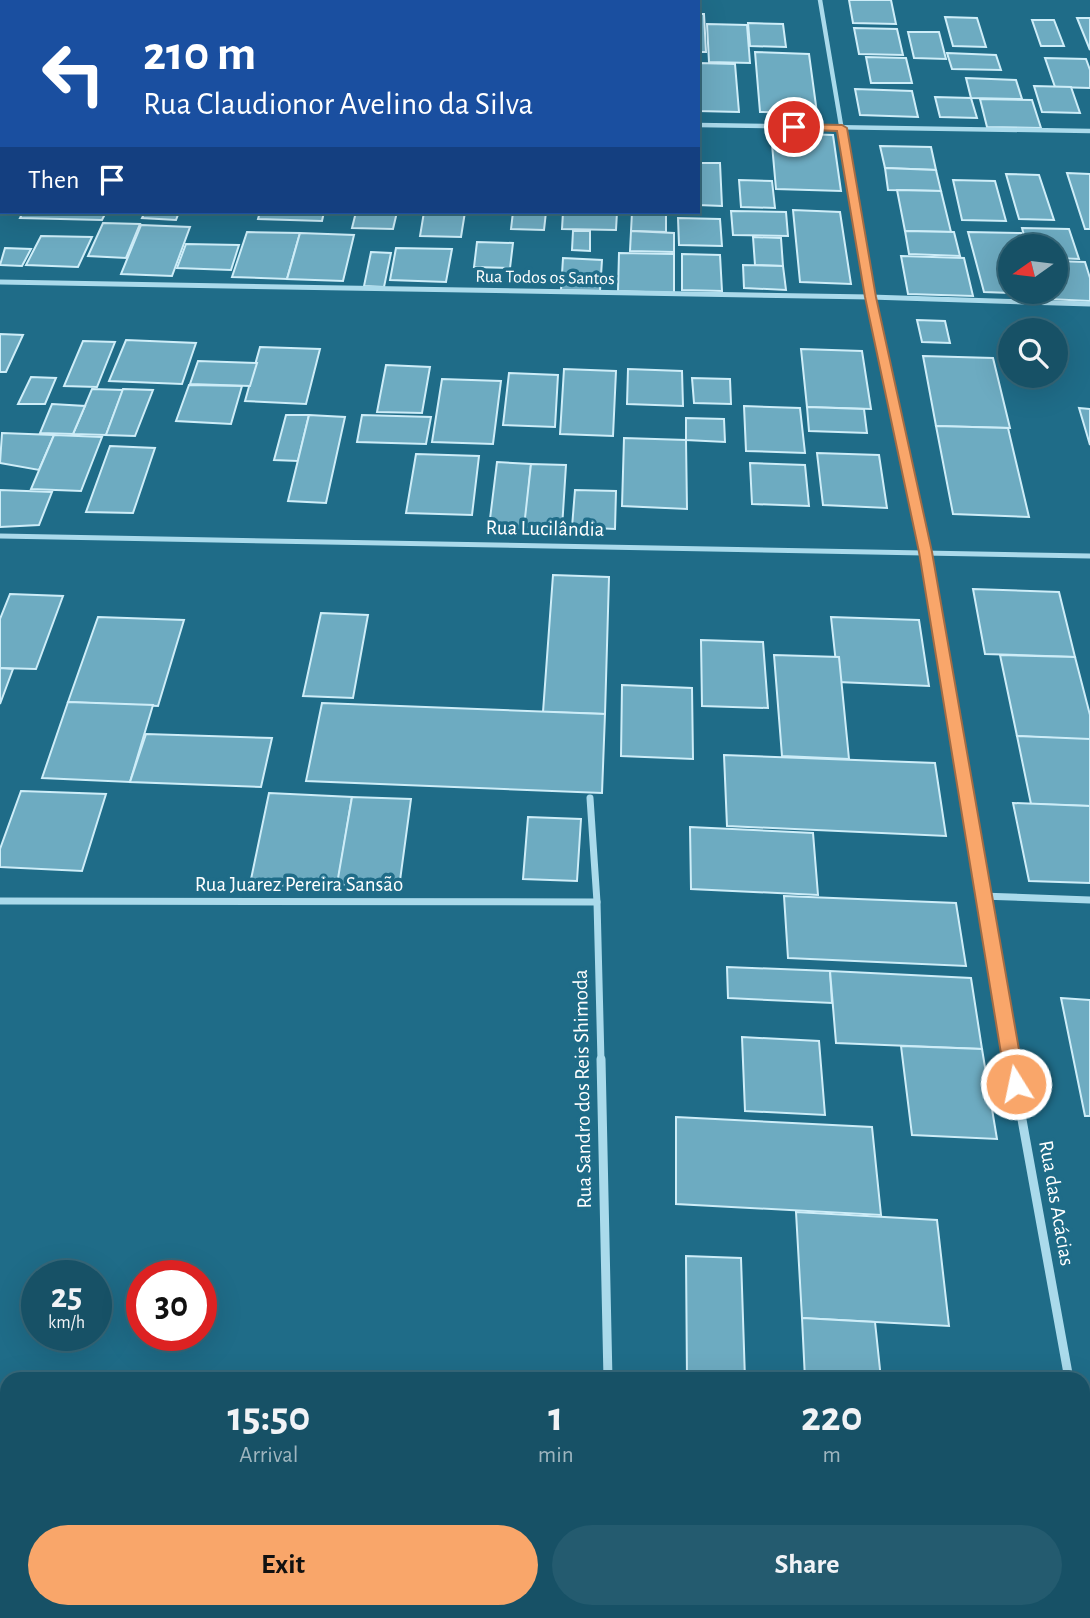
<!DOCTYPE html>
<html lang="en">
<head>
<meta charset="utf-8">
<style>
  :root { --surface:#175166; --page:#245b6f; --text:#f1f3f6; --muted:#9eb5bf; --line:#36687a; --accent:#f9a66a }
  body { margin:0; font-family:"Alegreya Sans",sans-serif; background:var(--page); color:var(--text); height:100vh; display:flex; flex-direction:column; font-size:26px; white-space:nowrap }
  * { box-sizing:border-box; margin:0 }
  p { font-size:23px; color:var(--muted) }
  .icon { flex:none; width:38px; height:38px; fill:none; stroke:currentColor; stroke-width:2; stroke-linecap:round; stroke-linejoin:round }
  .map { position:relative; flex:1; overflow:hidden }
  .side { position:absolute; left:0px; top:1372px; width:1090px; height:247px; display:flex; flex-direction:column; background:var(--surface); border-radius:21px 21px 0 0; box-shadow:0 7px 28px #0002,0 0 0 2px var(--line) }
  .side>* { flex:none }
  .banner { position:absolute; left:0px; top:0px; width:700px; height:214px; box-shadow:0 7px 28px #0002,0 0 0 2px var(--line); background:#1a4fa0; color:#fff; overflow:hidden }
  .needle { width:46px; rotate:256deg }
  .tools { position:absolute; left:998px; top:234px; display:grid; gap:14px }
  .tools a { display:grid; place-items:center; width:70px; height:70px; border-radius:50%; background:var(--surface); box-shadow:0 7px 28px #0002,0 0 0 2px var(--line); font-size:35px }
  .speed { position:absolute; left:21px; top:1260px; display:flex; gap:14px; font-size:35px; font-weight:700; text-align:center }
  .speed>* { display:grid; place-content:center; width:91px; height:91px; border-radius:50%; background:var(--surface); box-shadow:0 7px 28px #0002,0 0 0 2px var(--line); line-height:1 }
  .speed small { font-size:18px; font-weight:400 }
  .speed .limit { border:10px solid #d22; background:#fff; color:#111 }
  .pin { position:absolute; display:grid; place-items:center; width:60px; height:60px; color:#fff; margin:-30px; border:4px solid #fff; border-radius:50%; box-shadow:0 2px 7px #0007 }
  .me { position:absolute; width:77px; margin:-38px; rotate:350deg; stroke-linejoin:round; filter:drop-shadow(0 0 5px #0008) }
  .turn { display:flex; align-items:center; gap:24px; height:147px; padding:0 28px; font-size:32px }
  .turn .icon { width:91px; height:91px; stroke-width:2.5 }
  .turn b { display:block; font-size:49px; line-height:60px }
  .then { display:flex; align-items:center; height:66px; padding:0 28px; background:#0003; gap:14px; font-size:26px }
  .eta { display:flex; justify-content:space-evenly; align-items:center; height:119px; text-align:center }
  .eta b { font-size:42px; font-weight:600; line-height:49px }
  .primary-button { display:flex; gap:14px; margin-top:auto; padding:14px 28px }
  .primary-button a { flex:1; height:80px; border-radius:42px; background:var(--accent); color:#111; font-size:28px; font-weight:600; line-height:80px; text-align:center }
  .primary-button a+a { background:var(--page); color:var(--text) }
  .map>svg:first-child { display:block }
  .building { fill:#6dabc1; stroke:#ceedf8; stroke-width:2 }
  .lines { fill:none; stroke-linecap:round; stroke-linejoin:round }
  .street-far3 { stroke:#aadaeb; stroke-width:4.5 }
  .street-far2 { stroke:#aadaeb; stroke-width:5 }
  .street-far1 { stroke:#aadaeb; stroke-width:7 }
  .street { stroke:#aadaeb; stroke-width:9 }
  .route { fill:#f9a66a; stroke:#a26c45; stroke-width:2 }
  .labels { text-anchor:middle; stroke-width:7; stroke-linejoin:round; paint-order:stroke }
  .far-street-label { font-size:18px; fill:#fff; stroke:#1f6c88 }
  .street-label { font-size:21px; fill:#fff; stroke:#1f6c88 }
</style>
</head>
<body>
<div class="map">
<svg width="1090" height="1618" viewBox="0 0 1090 1618">
  <rect width="100%" height="100%" fill="#1f6c88"/>
  <g class="building">
    <polygon points="849,0 891,0 896,24 853,23"/>
    <polygon points="698,14 704,14 706,52 698,52"/>
    <polygon points="945,17 977,18 986,47 953,46"/>
    <polygon points="1077,18 1090,18 1090,50"/>
    <polygon points="1032,20 1054,20 1064,46 1041,46"/>
    <polygon points="748,23 783,24 786,47 750,46"/>
    <polygon points="707,24 747,25 750,63 709,62"/>
    <polygon points="854,28 897,29 903,55 859,54"/>
    <polygon points="908,32 939,32 946,59 914,58"/>
    <polygon points="755,52 809,54 817,113 760,112"/>
    <polygon points="947,53 996,55 1001,70 952,69"/>
    <polygon points="866,57 906,58 912,83 871,83"/>
    <polygon points="1045,58 1086,59 1090,70 1090,88 1055,87"/>
    <polygon points="698,63 735,64 739,112 698,111"/>
    <polygon points="966,78 1016,80 1022,99 971,98"/>
    <polygon points="1034,86 1071,87 1080,113 1042,112"/>
    <polygon points="855,89 912,91 918,117 860,115"/>
    <polygon points="935,97 971,98 977,118 940,117"/>
    <polygon points="980,99 1032,100 1041,128 987,127"/>
    <polygon points="771,133 833,135 841,191 776,189"/>
    <polygon points="880,146 931,147 936,170 885,168"/>
    <polygon points="698,163 720,163 722,206 698,205"/>
    <polygon points="885,168 936,170 941,191 888,190"/>
    <polygon points="1067,173 1090,174 1090,229 1085,229"/>
    <polygon points="1006,174 1039,175 1054,220 1019,219"/>
    <polygon points="739,180 772,181 775,208 741,207"/>
    <polygon points="953,180 995,181 1006,221 962,220"/>
    <polygon points="897,190 941,191 951,232 905,231"/>
    <polygon points="793,210 840,212 851,284 800,282"/>
    <polygon points="731,211 786,212 788,236 733,235"/>
    <polygon points="23,212 106,212 102,220 20,218"/>
    <polygon points="145,212 179,212 176,220 142,218"/>
    <polygon points="260,212 324,212 322,221 258,219"/>
    <polygon points="356,212 397,212 393,229 352,228"/>
    <polygon points="424,212 465,212 461,237 420,236"/>
    <polygon points="513,212 546,212 544,230 511,229"/>
    <polygon points="563,212 617,212 616,230 562,229"/>
    <polygon points="632,212 666,212 666,232 631,231"/>
    <polygon points="678,218 720,219 722,246 679,245"/>
    <polygon points="103,223 140,224 126,258 88,256"/>
    <polygon points="141,225 190,227 172,276 121,274"/>
    <polygon points="1022,228 1069,229 1079,259 1055,258 1055,247 1027,247"/>
    <polygon points="573,231 590,231 590,251 572,250"/>
    <polygon points="631,231 674,233 674,252 630,251"/>
    <polygon points="905,231 954,232 960,256 909,254"/>
    <polygon points="247,232 300,233 287,279 232,277"/>
    <polygon points="968,232 1021,233 1025,247 1010,247 1010,292 1038,294 984,292"/>
    <polygon points="300,233 354,235 343,281 287,279"/>
    <polygon points="41,236 92,237 78,267 26,265"/>
    <polygon points="753,237 781,238 783,266 755,265"/>
    <polygon points="477,242 513,243 510,268 474,267"/>
    <polygon points="186,244 239,245 231,270 177,268"/>
    <polygon points="5,248 31,249 22,266 0,265"/>
    <polygon points="396,248 452,249 446,282 390,280"/>
    <polygon points="371,252 391,253 384,287 364,286"/>
    <polygon points="619,253 674,254 674,293 618,291"/>
    <polygon points="682,254 720,255 722,291 682,290"/>
    <polygon points="901,256 964,258 973,296 908,294"/>
    <polygon points="563,258 602,260 600,291 561,290"/>
    <polygon points="1055,261 1085,262 1090,278 1090,301 1048,299 1046,292 1055,292"/>
    <polygon points="743,265 783,266 786,290 744,288"/>
    <polygon points="917,320 945,321 950,343 922,342"/>
    <polygon points="0,334 23,335 6,372 0,372"/>
    <polygon points="126,340 196,343 182,384 109,381"/>
    <polygon points="83,341 115,342 97,387 64,386"/>
    <polygon points="260,347 320,349 306,404 245,401"/>
    <polygon points="801,349 862,351 871,409 807,407"/>
    <polygon points="923,356 993,358 1010,428 936,426"/>
    <polygon points="198,361 257,363 250,386 190,384"/>
    <polygon points="386,365 430,367 422,413 377,412"/>
    <polygon points="564,369 616,371 613,436 560,434"/>
    <polygon points="628,369 682,371 683,406 627,404"/>
    <polygon points="509,373 558,375 555,427 503,425"/>
    <polygon points="31,377 56,378 45,404 18,404"/>
    <polygon points="692,378 730,379 731,404 694,403"/>
    <polygon points="442,379 501,381 493,444 432,442"/>
    <polygon points="189,385 242,386 231,424 176,421"/>
    <polygon points="92,389 123,390 106,435 73,434"/>
    <polygon points="123,389 153,390 135,436 106,435"/>
    <polygon points="52,404 85,406 73,434 40,433"/>
    <polygon points="744,406 800,408 805,453 746,451"/>
    <polygon points="807,407 864,409 867,433 809,431"/>
    <polygon points="1079,408 1090,409 1090,445"/>
    <polygon points="286,415 309,415 298,461 274,460"/>
    <polygon points="309,415 345,417 326,503 288,501"/>
    <polygon points="362,415 431,417 426,444 357,442"/>
    <polygon points="686,418 724,419 725,442 686,440"/>
    <polygon points="936,426 1008,428 1029,517 953,514"/>
    <polygon points="2,433 54,435 39,470 0,463"/>
    <polygon points="54,435 102,437 81,491 31,489"/>
    <polygon points="624,438 686,440 687,509 622,506"/>
    <polygon points="110,446 155,448 133,513 86,512"/>
    <polygon points="817,453 879,455 887,508 823,505"/>
    <polygon points="416,454 479,456 472,515 406,513"/>
    <polygon points="497,462 531,464 525,528 489,527"/>
    <polygon points="750,463 805,465 809,506 752,504"/>
    <polygon points="531,464 566,465 562,528 524,527"/>
    <polygon points="0,490 52,492 39,525 0,527"/>
    <polygon points="575,490 616,491 615,529 572,527"/>
    <polygon points="553,575 609,577 605,714 543,712"/>
    <polygon points="973,589 1059,592 1075,657 985,654"/>
    <polygon points="10,594 63,596 36,669 0,668 0,619"/>
    <polygon points="321,613 368,615 353,698 303,696"/>
    <polygon points="98,617 184,620 158,706 68,702"/>
    <polygon points="831,617 919,620 929,686 838,682"/>
    <polygon points="701,640 763,642 768,708 702,706"/>
    <polygon points="774,655 839,657 849,759 782,756"/>
    <polygon points="1000,655 1075,657 1090,715 1090,740 1017,736"/>
    <polygon points="0,668 13,669 0,704"/>
    <polygon points="622,685 692,688 693,759 621,756"/>
    <polygon points="68,702 153,705 130,782 42,778"/>
    <polygon points="322,703 605,714 602,793 306,781"/>
    <polygon points="146,734 272,738 261,787 130,782"/>
    <polygon points="1017,736 1090,739 1090,806 1031,804"/>
    <polygon points="724,755 935,763 946,836 727,826"/>
    <polygon points="21,791 106,794 82,871 0,867 0,849"/>
    <polygon points="269,793 352,797 337,888 250,884"/>
    <polygon points="352,797 411,799 399,888 337,884"/>
    <polygon points="1013,803 1090,806 1090,883 1029,881"/>
    <polygon points="528,817 581,819 577,881 523,879"/>
    <polygon points="690,827 813,833 818,895 691,889"/>
    <polygon points="784,896 956,903 966,966 788,958"/>
    <polygon points="727,967 830,971 832,1003 728,998"/>
    <polygon points="830,971 971,978 982,1049 836,1043"/>
    <polygon points="1061,998 1090,1000 1090,1116 1085,1116"/>
    <polygon points="742,1037 819,1041 825,1115 745,1111"/>
    <polygon points="901,1046 982,1049 997,1139 912,1135"/>
    <polygon points="676,1117 872,1127 881,1215 676,1204"/>
    <polygon points="796,1212 937,1220 949,1326 802,1318"/>
    <polygon points="686,1256 741,1258 745,1379 687,1379"/>
    <polygon points="802,1318 875,1322 881,1379 805,1379"/>
    <polygon points="722,1612 848,1612 849,1618 722,1618"/>
    <polygon points="877,1612 1048,1612 1049,1618 878,1618"/>
  </g>
  <g class="lines">
    <g class="street-far3">
      <polyline points="820,0 866,274"/>
      <polyline points="0,120 2,117"/>
      <polyline points="698,125 1090,131"/>
    </g>
    <g class="street-far2">
      <polyline points="866,272 925,552 936,621"/>
      <polyline points="0,282 870,297 1090,304"/>
      <polyline points="0,536 1090,556"/>
    </g>
    <g class="street-far1">
      <polyline points="936,619 1011,1061"/>
      <polyline points="590,798 597,902 601,1061"/>
      <polyline points="981,896 1090,900"/>
      <polyline points="0,901 597,902"/>
    </g>
    <g class="street">
      <polyline points="601,1059 608,1379"/>
      <polyline points="1011,1059 1069,1379"/>
      <polyline points="1083,1435 1090,1436"/>
      <polyline points="0,1448 7,1448"/>
      <polyline points="1083,1456 1090,1495"/>
      <polyline points="613,1612 613,1618"/>
    </g>
  </g>
  <polygon class="route" points="794,124 842,125 847,128 876,297 932,552 1025,1084 1022,1090 1016,1092 1009,1090 1006,1084 919,552 865,297 837,131 790,129"/>
  <g class="labels">
    <g class="far-street-label">
      <text transform="translate(545 277) rotate(1)" y="6">Rua Todos os Santos</text>
    </g>
    <g class="street-label">
      <text transform="translate(545 528) rotate(1)" y="7">Rua Lucilândia</text>
      <text x="299" y="891">Rua Juarez Pereira Sansão</text>
      <text transform="translate(582 1089) rotate(-91)" y="7">Rua Sandro dos Reis Shimoda</text>
      <text transform="translate(1057 1203) rotate(80)" y="7">Rua das Acácias</text>
    </g>
  </g>
</svg>
<div class="tools">
<a><svg class="needle" viewBox="-14 -14 28 28"><path d="M0-13l5 13h-10z" fill="#e53935"/><path d="M0 13l5-13h-10z" fill="#9eb5bf"/></svg></a>
<a><svg class="icon" aria-label="search" viewBox="0 0 24 24"><circle cx="10" cy="10" r="6"/><path d="M15 15l6 6"/></svg></a>
</div>
<div class="speed"><div>25<small>km/h</small></div><div class="limit">30</div></div>
<div class="pin" style="left:794px;top:127px;background:#d93025"><svg class="icon" aria-label="arrive" viewBox="0 0 24 24"><path d="M6 21V4h12l-3 4 3 4H6"/></svg></div>
<svg class="me" style="left:1016px;top:1084px" viewBox="-20 -20 40 40"><circle r="17" fill="#f9a66a" stroke="#fff" stroke-width="3"/><path d="M0-11L8 9 0 5-8 9z" fill="#fff"/></svg>
<div class="banner">
<div class="turn"><svg class="icon" aria-label="left" viewBox="0 0 24 24"><path d="M17 20v-9H6M10 6l-5 5 5 5"/></svg><div><b>210 m</b>Rua Claudionor Avelino da Silva</div></div>
<div class="then">Then<svg class="icon" aria-label="arrive" viewBox="0 0 24 24"><path d="M6 21V4h12l-3 4 3 4H6"/></svg></div>
</div>
<section class="side">
<div class="eta">
<div><b>15:50</b><p>Arrival</p></div>
<div><b>1</b><p>min</p></div>
<div><b>220</b><p>m</p></div>
</div>
<div class="primary-button"><a>Exit</a><a>Share</a></div>
</section>
</div>
</body>
</html>
